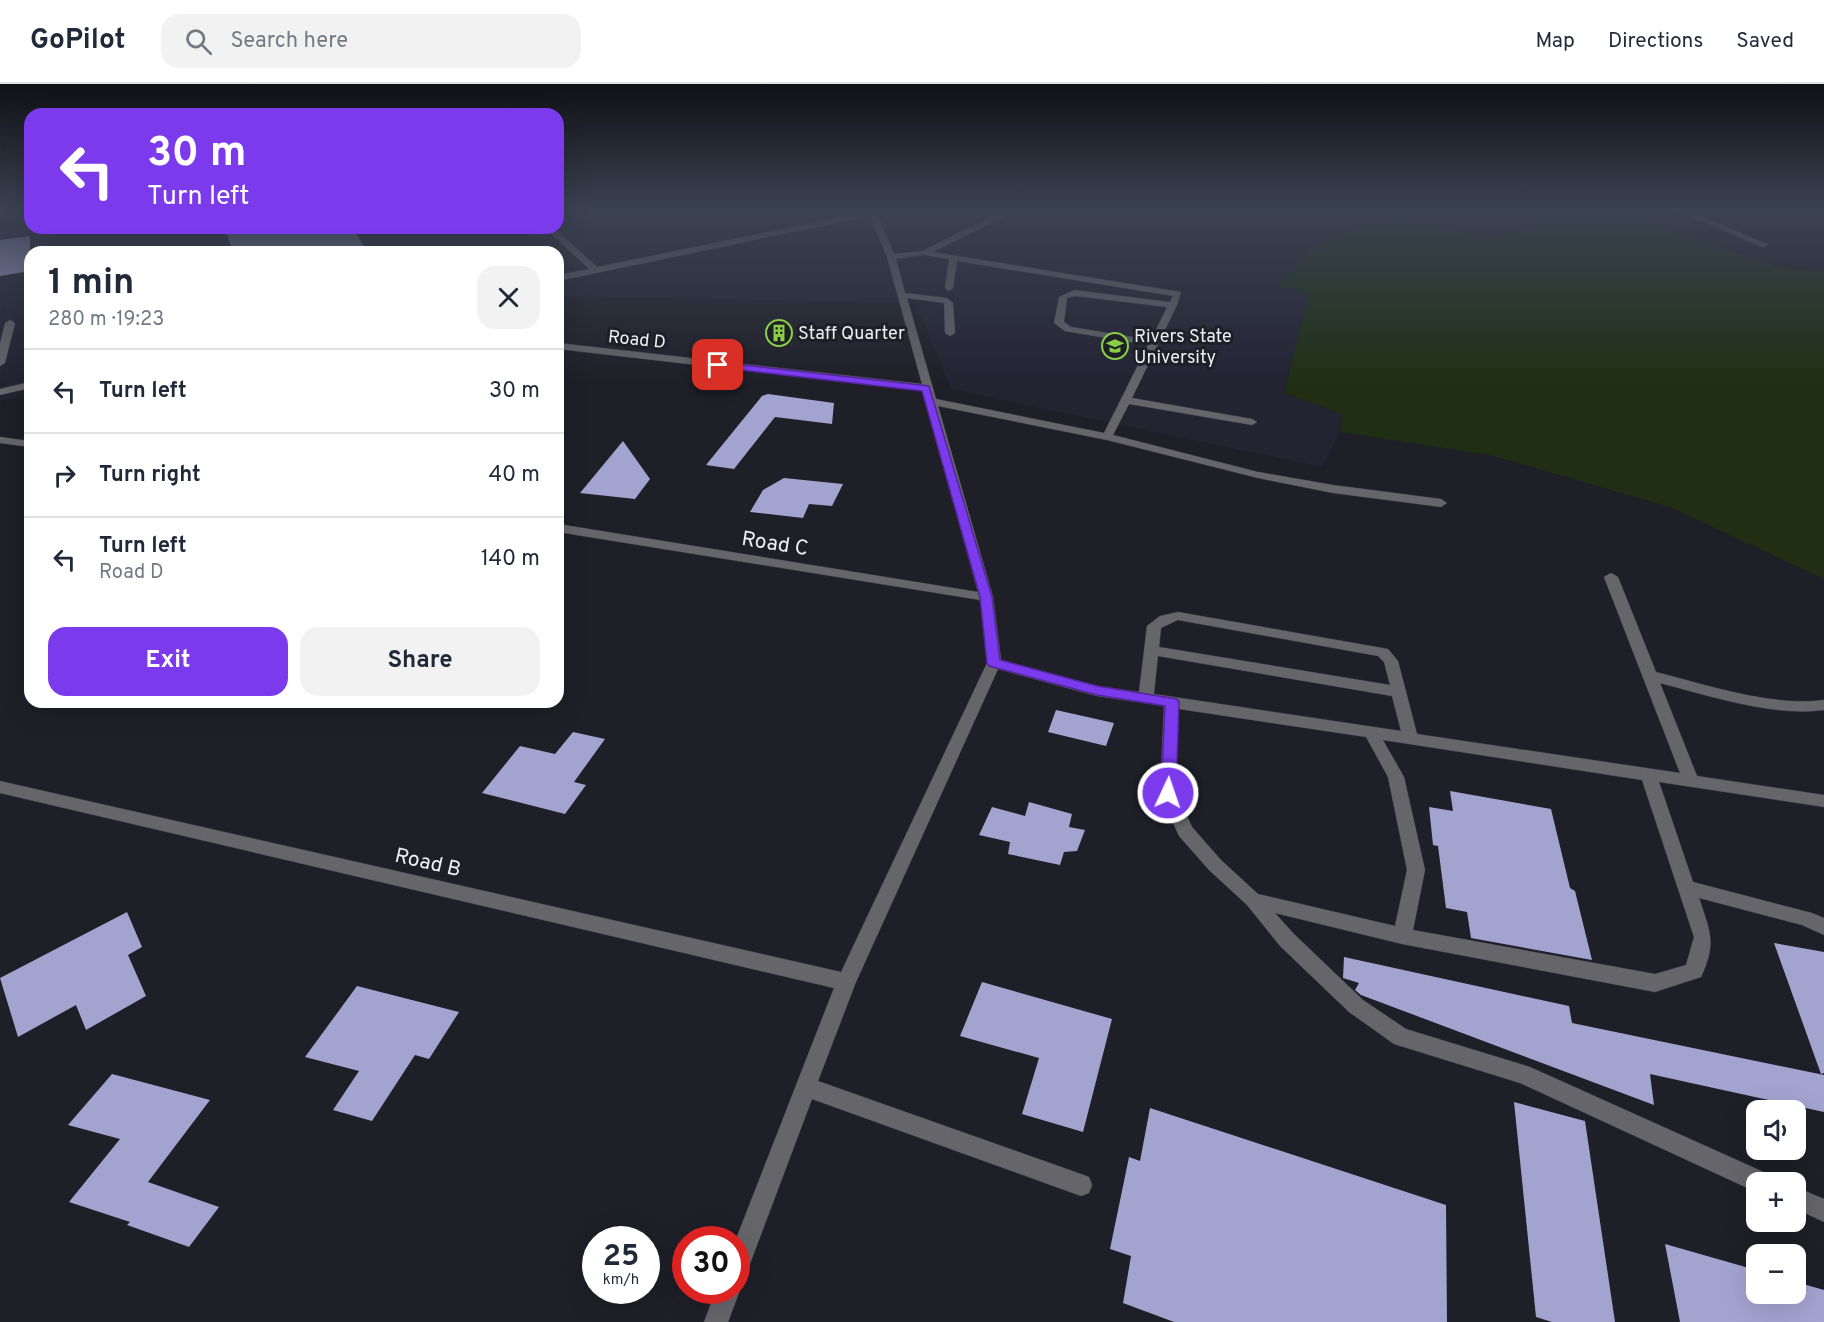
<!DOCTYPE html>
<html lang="en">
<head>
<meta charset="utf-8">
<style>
  :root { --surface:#fff; --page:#f2f2f3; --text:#1f2937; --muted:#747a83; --line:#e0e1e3; --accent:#7c3aed }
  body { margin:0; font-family:Overpass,sans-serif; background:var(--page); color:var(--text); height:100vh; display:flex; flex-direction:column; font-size:22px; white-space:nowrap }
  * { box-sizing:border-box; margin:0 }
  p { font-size:20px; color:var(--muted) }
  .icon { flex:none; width:33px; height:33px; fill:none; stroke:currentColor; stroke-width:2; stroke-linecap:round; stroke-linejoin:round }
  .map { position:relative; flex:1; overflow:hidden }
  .drawer { position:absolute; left:24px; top:162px; width:540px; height:462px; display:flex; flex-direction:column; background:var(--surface); border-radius:18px; box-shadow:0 6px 24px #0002 }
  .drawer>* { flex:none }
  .banner { position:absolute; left:24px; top:24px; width:540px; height:126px; border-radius:18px; box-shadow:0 6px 24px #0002; background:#7c3aed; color:#fff; overflow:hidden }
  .tools { position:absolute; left:1746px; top:1016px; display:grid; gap:12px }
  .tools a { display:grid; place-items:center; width:60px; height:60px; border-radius:12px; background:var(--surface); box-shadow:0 6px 24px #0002; font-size:30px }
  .speed { position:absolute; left:582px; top:1142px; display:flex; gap:12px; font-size:30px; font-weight:700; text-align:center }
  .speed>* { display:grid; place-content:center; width:78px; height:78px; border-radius:50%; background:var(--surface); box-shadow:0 6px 24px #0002; line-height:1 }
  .speed small { font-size:15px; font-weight:400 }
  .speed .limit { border:9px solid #d22; background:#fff; color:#111 }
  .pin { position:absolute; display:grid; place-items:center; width:51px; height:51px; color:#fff; margin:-26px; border-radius:12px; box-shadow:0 3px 9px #0006 }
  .me { position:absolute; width:66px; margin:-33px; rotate:3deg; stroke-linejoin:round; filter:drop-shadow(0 0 4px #0008) }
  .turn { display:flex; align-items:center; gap:21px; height:126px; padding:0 24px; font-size:27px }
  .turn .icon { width:78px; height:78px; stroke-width:2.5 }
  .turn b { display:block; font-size:42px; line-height:51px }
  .round { display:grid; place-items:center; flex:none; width:63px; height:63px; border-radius:18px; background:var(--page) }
  .headline { display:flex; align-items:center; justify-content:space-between; height:102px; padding:0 24px }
  h1 { font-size:36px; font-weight:700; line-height:45px }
  .action { display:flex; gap:12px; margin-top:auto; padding:12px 24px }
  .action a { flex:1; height:69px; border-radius:18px; background:var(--accent); color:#fff; font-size:24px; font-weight:700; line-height:69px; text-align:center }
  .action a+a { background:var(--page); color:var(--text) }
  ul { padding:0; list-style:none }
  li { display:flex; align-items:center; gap:18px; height:84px; padding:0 24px; border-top:2px solid var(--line) }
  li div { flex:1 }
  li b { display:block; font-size:22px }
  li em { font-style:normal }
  header { display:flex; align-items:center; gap:36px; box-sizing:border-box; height:84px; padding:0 30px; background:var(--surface); border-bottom:2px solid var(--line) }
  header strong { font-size:28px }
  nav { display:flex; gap:33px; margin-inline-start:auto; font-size:21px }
  .search { width:420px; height:54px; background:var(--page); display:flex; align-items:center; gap:15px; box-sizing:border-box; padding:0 21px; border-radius:18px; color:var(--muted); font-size:22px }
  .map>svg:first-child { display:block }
  .built { fill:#232332 }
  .green { fill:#202f13 }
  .building { fill:#a3a3d0 }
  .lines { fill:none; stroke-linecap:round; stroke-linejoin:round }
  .minor-casing { stroke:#3b3c44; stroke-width:1 }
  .minor { fill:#65656a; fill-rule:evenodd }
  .route { fill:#7c3aed; stroke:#51269a; stroke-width:1.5 }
  .labels { text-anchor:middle; stroke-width:6; stroke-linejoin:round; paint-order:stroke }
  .far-poi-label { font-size:18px; fill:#efeff5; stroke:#1e1f27; text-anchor:start }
  .far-street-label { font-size:18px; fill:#efeff5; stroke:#1e1f27 }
  .street-label { font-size:21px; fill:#efeff5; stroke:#1e1f27 }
</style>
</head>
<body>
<header>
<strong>GoPilot</strong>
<div class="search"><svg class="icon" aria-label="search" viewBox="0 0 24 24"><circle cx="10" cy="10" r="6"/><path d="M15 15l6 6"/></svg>Search here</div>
<nav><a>Map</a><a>Directions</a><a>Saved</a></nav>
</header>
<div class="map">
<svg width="1824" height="1238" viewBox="0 0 1824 1238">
  <rect width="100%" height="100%" fill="#1e1f27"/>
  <polygon class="built" points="0,126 30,126 30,144 558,144 558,126 1562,126 1511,150 1487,152 1392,135 1324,154 1276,201 1309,209 1284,309 1342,330 1340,348 1322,383 951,305 916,219 558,212 558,168 30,168 30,311 0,317"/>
  <polygon class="green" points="1562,126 1614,126 1777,183 1824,188 1824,495 1670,423 1490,371 1340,348 1342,330 1284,309 1309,209 1275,202 1324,154 1392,135 1488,152 1511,150"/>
  <g class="building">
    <polygon points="225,144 353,144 367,168 233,168"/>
    <polygon points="30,152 30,187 0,192 0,156"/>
    <polygon points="768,310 834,319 832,340 775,333 734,385 706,381 762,312"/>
    <polygon points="623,357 650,395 635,415 580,409"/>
    <polygon points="784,394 843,400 832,422 809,420 803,434 750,428 763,406"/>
    <polygon points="1056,626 1114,639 1106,662 1048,648"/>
    <polygon points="573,648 605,655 574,698 586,701 565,730 482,709 520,662 555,670"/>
    <polygon points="1450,707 1551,725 1570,804 1575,807 1592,876 1471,854 1467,828 1446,824 1438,762 1433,761 1429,723 1453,727"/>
    <polygon points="1029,718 1072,730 1069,743 1085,746 1077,767 1064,768 1060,781 1008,770 1010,758 979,751 992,723 1025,732"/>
    <polygon points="127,828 142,863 128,871 146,912 86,946 76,921 18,953 0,894"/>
    <polygon points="1774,859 1824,868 1824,989 1821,990"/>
    <polygon points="1344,873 1569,922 1572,939 1824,991 1824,1028 1650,990 1654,1021 1361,911 1355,906 1359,899 1343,894"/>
    <polygon points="982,898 1112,935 1083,1048 1022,1030 1039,974 960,952"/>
    <polygon points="357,902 459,928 429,975 415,971 372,1037 333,1026 359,987 305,973"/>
    <polygon points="112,990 210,1016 148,1098 219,1123 189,1163 127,1141 130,1138 69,1118 120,1055 68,1041"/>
    <polygon points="1514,1018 1585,1037 1615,1238 1552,1238 1536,1233"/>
    <polygon points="1150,1024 1446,1121 1447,1238 1174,1238 1123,1219 1131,1172 1110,1165 1129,1073 1140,1077"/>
    <polygon points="1665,1160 1756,1186 1756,1209 1796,1209 1796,1198 1824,1206 1824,1238 1680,1238"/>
  </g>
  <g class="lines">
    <defs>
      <g id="minor">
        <path d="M875,126H891L877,130L894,170L922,167L1006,126H1017L933,168L1181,208L1177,221L1132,314L1252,335L1257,338L1252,341L1129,320L1113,351L1258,388L1333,401L1441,415L1447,419L1441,423L1333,409L1258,394L1107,356L938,322L993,513L1001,576L1097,602L1139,608L1147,542L1160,532L1178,528L1388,565L1398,577L1417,650L1680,689L1604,493L1611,489L1618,493L1656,588C1707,601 1772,623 1824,616V626C1773,633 1710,612 1660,599L1697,692L1824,711V723L1659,698L1693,798L1812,829L1824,834V851L1802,841L1699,814C1710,847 1717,859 1701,893L1655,908L1402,860L1275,829L1294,850L1363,916L1406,945L1530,983L1768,1090L1771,1098H1756V1108L1520,999L1394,960L1349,928L1280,862L1247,821L1209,786L1179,752L1160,709L1164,622L1097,612L998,585L856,898L818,997L1081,1090L1089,1093L1092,1101L1089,1109L1081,1112L812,1015L748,1185L744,1193L736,1197V1155L834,904L0,709V697L841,888L987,579L980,516L558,448V440L978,508L923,307L558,265V259L922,300L887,173L870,132L558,197V191L589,185L545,144H554L597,183ZM924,171L949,175L945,204L949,207L953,204L957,177L1173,212L1170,218L1074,206L1059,213L1054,239L1065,247L1148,261L1104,349L936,315L907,214L944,219L945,249L950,252L955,249L953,219L947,214L905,209L896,175ZM1075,212L1167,223L1151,256L1071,243L1064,238L1067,214ZM1178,536L1378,572L1384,578L1390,601L1159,563L1161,544ZM1158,572L1392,612L1401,647L1154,610ZM1179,625L1366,653L1388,693L1407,786L1395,842L1258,810L1221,776L1192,743L1176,709ZM1383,656L1642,696L1694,853L1686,881L1655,890L1413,846L1425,786L1404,693Z"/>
        <polygon points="1677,126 1688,126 1769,161 1762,163"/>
        <polygon points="10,236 15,239 5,279 0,282 0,260 5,239"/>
        <polygon points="30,298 30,304 0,311 0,305"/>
        <polygon points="0,353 30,357 30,363 0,359"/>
        <polygon points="1796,1103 1824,1115 1824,1138 1796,1125"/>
        <polygon points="736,1198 740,1206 728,1238 704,1238 716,1206 736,1206"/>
      </g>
    </defs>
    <use href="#minor" class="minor-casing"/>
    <use href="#minor" class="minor"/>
  </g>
  <linearGradient id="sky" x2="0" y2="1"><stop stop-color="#101115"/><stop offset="0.42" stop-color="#3b4252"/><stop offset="1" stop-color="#3b4252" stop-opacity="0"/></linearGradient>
  <rect width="1824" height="300" fill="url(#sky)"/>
  <polygon class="route" points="718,278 929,302 992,513 1000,576 1097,602 1177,615 1179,618 1176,709 1174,713 1163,713 1161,709 1165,622 1097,611 989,582 987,579 980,513 922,307 715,283 715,279"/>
  <defs>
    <symbol id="building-ring" viewBox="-11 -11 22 22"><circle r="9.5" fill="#1e1f27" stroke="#8ace47" stroke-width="1.5"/><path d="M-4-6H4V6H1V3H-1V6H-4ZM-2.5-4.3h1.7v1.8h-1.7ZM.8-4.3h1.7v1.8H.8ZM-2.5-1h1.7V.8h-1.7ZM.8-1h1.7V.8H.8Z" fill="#8ace47"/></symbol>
    <symbol id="university-ring" viewBox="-11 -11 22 22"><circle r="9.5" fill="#1e1f27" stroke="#8ace47" stroke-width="1.5"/><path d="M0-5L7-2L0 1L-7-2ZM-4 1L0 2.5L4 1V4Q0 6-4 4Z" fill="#8ace47"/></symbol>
  </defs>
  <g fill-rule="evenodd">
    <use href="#building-ring" x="764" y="234" width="30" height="30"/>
    <use href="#university-ring" x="1100" y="247" width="30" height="30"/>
  </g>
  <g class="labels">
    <g class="far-poi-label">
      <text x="798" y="255">Staff Quarter</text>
      <text x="1134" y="258">Rivers State<tspan x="1134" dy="21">University</tspan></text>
    </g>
    <g class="far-street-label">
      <text transform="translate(637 255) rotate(6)" y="6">Road D</text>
    </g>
    <g class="street-label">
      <text transform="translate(775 459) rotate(9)" y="7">Road C</text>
      <text transform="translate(428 778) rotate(13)" y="7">Road B</text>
    </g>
  </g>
</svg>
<div class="tools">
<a><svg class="icon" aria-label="sound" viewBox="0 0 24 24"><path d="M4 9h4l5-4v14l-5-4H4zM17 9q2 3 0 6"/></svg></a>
<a>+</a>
<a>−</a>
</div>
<div class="speed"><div>25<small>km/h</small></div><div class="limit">30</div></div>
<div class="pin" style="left:718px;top:281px;background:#d93025"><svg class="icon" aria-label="arrive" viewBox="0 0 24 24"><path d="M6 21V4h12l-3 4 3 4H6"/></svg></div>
<svg class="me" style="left:1168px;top:709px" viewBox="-20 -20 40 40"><circle r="17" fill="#7c3aed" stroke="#fff" stroke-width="3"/><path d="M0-11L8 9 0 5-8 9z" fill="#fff"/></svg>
<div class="banner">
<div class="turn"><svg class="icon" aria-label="left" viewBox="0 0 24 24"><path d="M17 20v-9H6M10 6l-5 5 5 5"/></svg><div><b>30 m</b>Turn left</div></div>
</div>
<section class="drawer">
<div class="headline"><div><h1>1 min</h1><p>280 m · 19:23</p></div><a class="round"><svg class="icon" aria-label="close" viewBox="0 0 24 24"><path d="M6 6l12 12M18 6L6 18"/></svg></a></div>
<ul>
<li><svg class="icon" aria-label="left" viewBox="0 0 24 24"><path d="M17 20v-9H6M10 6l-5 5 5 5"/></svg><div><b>Turn left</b></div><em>30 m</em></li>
<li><svg class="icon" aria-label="right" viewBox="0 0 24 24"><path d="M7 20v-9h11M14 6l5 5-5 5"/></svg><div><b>Turn right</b></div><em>40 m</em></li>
<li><svg class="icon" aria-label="left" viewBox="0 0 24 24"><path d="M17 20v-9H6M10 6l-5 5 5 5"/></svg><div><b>Turn left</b><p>Road D</p></div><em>140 m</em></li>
</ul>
<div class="action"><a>Exit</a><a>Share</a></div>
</section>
</div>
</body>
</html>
